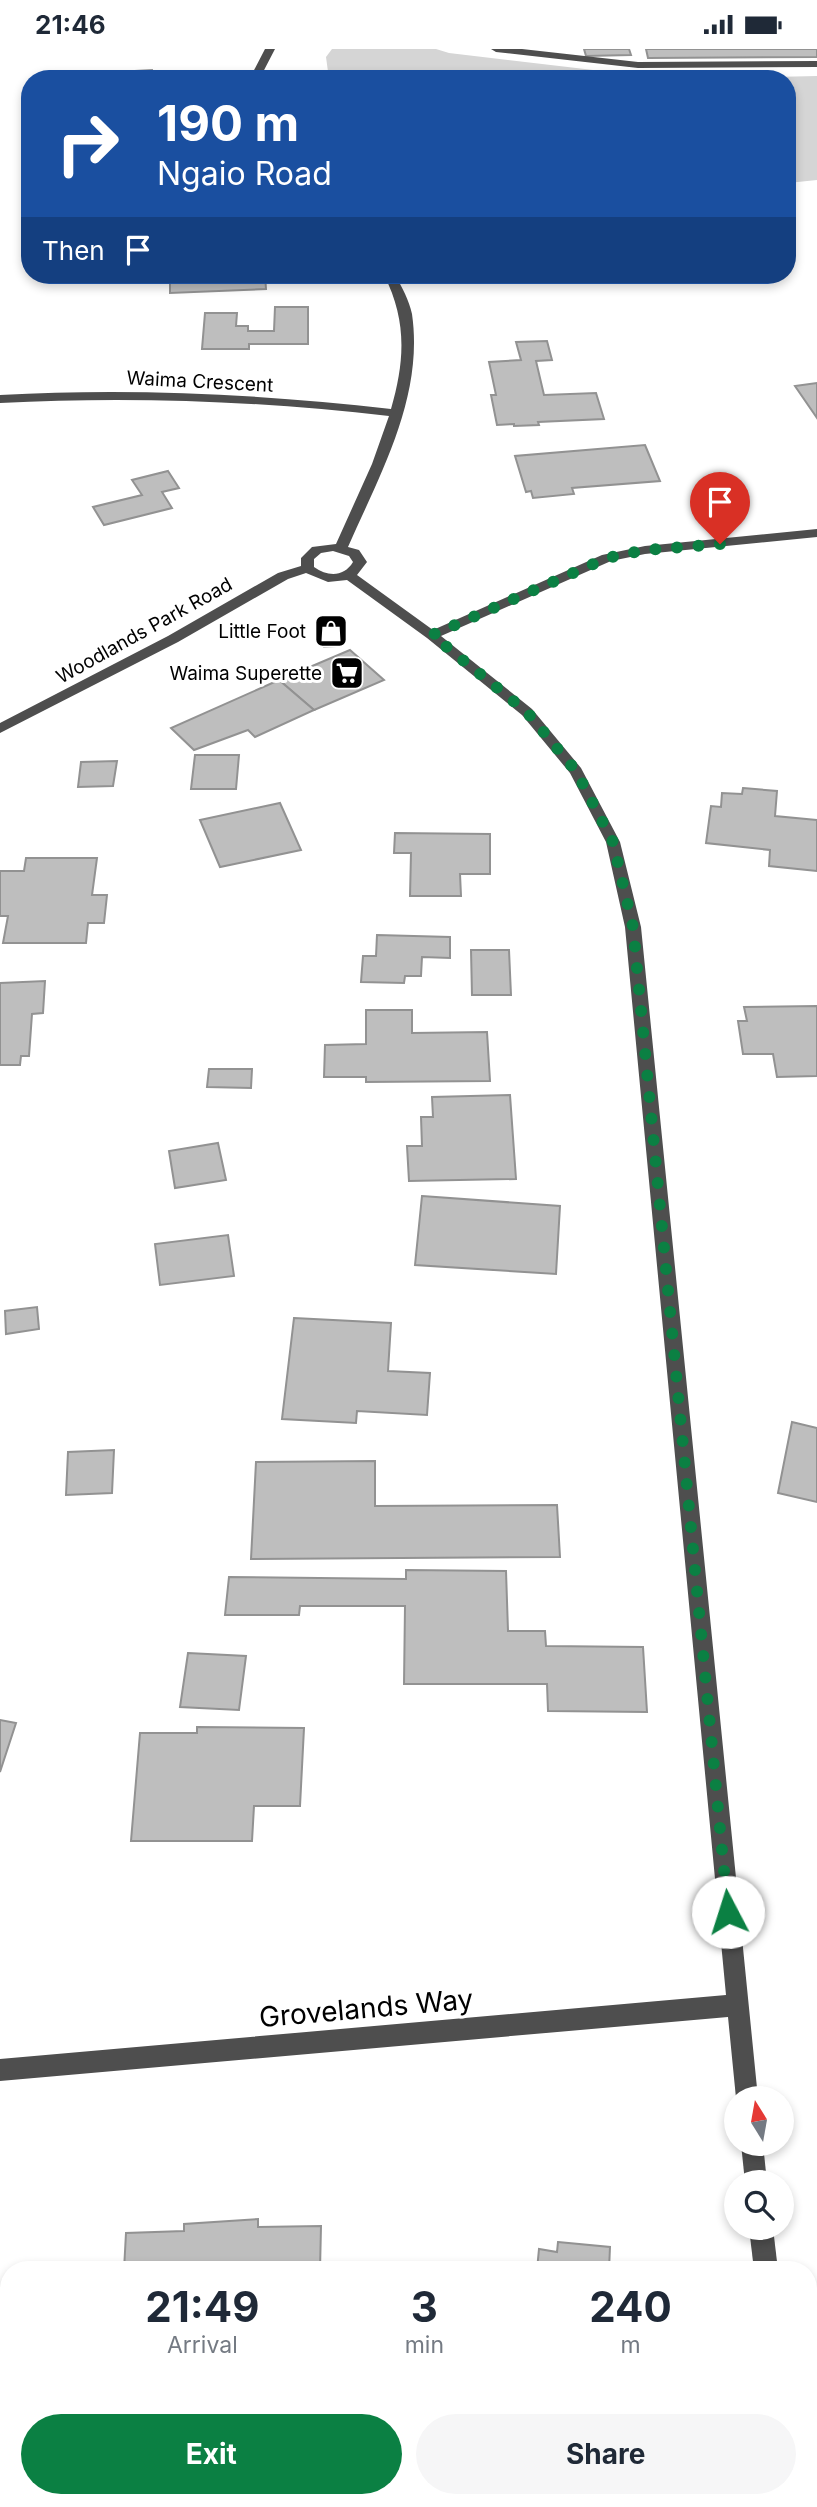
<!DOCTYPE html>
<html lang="en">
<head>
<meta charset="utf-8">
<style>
  :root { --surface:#fff; --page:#f6f6f7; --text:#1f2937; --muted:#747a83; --accent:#0b8043 }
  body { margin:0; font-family:Inter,sans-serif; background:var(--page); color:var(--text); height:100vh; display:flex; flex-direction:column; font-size:26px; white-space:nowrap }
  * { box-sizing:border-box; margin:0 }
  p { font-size:23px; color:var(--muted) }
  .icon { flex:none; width:38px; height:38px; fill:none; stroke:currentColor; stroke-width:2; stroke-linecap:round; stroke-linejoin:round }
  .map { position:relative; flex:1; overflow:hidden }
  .sheet { position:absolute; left:0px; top:2212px; width:817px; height:247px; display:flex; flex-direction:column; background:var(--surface); border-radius:28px 28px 0 0; box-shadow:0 4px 10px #0003 }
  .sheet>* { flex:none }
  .top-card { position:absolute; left:21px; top:21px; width:775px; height:214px; border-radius:28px; box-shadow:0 4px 10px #0003; background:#1a4fa0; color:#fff; overflow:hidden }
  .needle { width:46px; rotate:349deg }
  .buttons { position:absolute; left:724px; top:2037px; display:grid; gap:14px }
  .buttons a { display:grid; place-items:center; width:70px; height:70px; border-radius:50%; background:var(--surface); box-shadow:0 4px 10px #0003; font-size:35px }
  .pin { position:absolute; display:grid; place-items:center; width:60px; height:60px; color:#fff; margin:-72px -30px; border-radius:50% 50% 50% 0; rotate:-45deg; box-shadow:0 0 7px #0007 }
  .pin .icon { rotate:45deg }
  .me { position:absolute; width:77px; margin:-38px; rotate:355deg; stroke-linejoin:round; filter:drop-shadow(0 0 5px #0008) }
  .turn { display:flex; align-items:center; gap:24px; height:147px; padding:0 21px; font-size:32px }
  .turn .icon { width:91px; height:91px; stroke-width:2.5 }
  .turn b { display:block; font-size:49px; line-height:60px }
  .then { display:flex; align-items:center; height:66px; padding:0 21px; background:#0003; gap:14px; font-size:26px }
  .eta { display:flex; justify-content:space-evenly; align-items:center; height:119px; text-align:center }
  .eta b { font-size:42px; font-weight:700; line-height:49px }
  .cta { display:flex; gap:14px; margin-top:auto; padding:14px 21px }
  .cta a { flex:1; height:80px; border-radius:42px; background:var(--accent); color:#fff; font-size:28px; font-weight:700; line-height:80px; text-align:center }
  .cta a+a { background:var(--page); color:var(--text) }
  .status { display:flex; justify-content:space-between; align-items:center; height:49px; padding:0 35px; background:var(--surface); direction:ltr }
  .status svg { height:19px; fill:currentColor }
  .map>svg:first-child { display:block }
  .green { fill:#d5d5d5 }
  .building { fill:#bebebe; stroke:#929292; stroke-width:2 }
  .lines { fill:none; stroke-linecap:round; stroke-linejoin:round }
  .minor { fill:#4e4e4e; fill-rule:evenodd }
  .route { stroke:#0b8043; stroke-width:12; stroke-dasharray:0 21.6 }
  .labels { text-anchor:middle; stroke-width:6; stroke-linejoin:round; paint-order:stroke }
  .far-street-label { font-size:19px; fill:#000; stroke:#fff }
  .far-poi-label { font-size:19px; fill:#000; stroke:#fff; text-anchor:end }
  .near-street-label { font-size:28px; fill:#000; stroke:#fff }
</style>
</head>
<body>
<div class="status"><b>21:46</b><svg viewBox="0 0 49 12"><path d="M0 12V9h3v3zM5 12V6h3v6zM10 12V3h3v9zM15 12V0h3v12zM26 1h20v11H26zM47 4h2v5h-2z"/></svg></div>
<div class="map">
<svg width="817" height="2458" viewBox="0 0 817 2458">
  <rect width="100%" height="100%" fill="#fff"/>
  <g class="green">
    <polygon points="332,0 436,0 449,4 670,30 329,30 326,8"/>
    <polygon points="817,27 817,131 788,134 788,30 682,30"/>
  </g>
  <g class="building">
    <polygon points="584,0 629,0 631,6 586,7"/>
    <polygon points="646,0 817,0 817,8 648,9"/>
    <polygon points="152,21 153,30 118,30 117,23"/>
    <polygon points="170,226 265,226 266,240 170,244"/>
    <polygon points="275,258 308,258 308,295 249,295 249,300 202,300 205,264 237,264 236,277 248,277 248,282 274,282"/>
    <polygon points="547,292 552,311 536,312 544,346 596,344 604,370 538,373 539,376 514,377 514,375 497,376 491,346 496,346 489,313 521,311 516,293"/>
    <polygon points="817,334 817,369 795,337"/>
    <polygon points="645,396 660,432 572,439 574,445 533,449 531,442 526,443 515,407"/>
    <polygon points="168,422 179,439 162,443 172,459 104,476 93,458 142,446 132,431"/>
    <polygon points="336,589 336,597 324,598 320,591"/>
    <polygon points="350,601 384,631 314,661 279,631"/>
    <polygon points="279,631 314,661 255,688 248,681 194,701 171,679"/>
    <polygon points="195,706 239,706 236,740 191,740"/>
    <polygon points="117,712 113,737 78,738 81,713"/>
    <polygon points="743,739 777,742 775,767 817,771 817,822 769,817 770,801 706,794 711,757 721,758 722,744 742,745"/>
    <polygon points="280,754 301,801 220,818 200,771"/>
    <polygon points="395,784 490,785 490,825 460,825 461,847 410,847 411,804 394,804"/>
    <polygon points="26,809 97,809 92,846 107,846 104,874 88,874 86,894 3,894 8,867 0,867 0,822 24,822"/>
    <polygon points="377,886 450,888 450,909 422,908 421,927 405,927 404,934 361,933 363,907 376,907"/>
    <polygon points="471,901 509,901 511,946 472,946"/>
    <polygon points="45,932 43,964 32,965 29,1007 21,1007 20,1016 0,1016 0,934"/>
    <polygon points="817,957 817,1027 777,1028 773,1005 743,1005 738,972 747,972 744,958"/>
    <polygon points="366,961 412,961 412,984 487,983 490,1032 366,1033 366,1028 324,1028 325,996 366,995"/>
    <polygon points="209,1020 252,1020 251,1039 207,1038"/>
    <polygon points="510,1046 516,1130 409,1132 407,1097 422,1097 421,1068 433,1068 432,1048"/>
    <polygon points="218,1094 226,1131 175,1139 169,1102"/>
    <polygon points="422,1147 560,1157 556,1225 415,1216"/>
    <polygon points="228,1186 234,1227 160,1236 155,1195"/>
    <polygon points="37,1258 39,1280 6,1285 5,1262"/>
    <polygon points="294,1269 391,1274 388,1322 430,1324 427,1366 357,1362 356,1374 282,1370"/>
    <polygon points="792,1373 817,1379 817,1453 778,1444"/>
    <polygon points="114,1401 112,1444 66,1446 68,1403"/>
    <polygon points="375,1412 375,1457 557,1456 560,1508 251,1510 256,1413"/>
    <polygon points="406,1521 506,1522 508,1582 545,1582 546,1597 643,1598 647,1663 548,1662 547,1635 404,1635 405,1557 300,1557 299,1566 225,1566 229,1528 406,1530"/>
    <polygon points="188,1604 246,1607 239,1661 180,1658"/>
    <polygon points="0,1671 16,1674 0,1723"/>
    <polygon points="197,1678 304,1679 300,1757 254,1757 252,1792 131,1792 140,1684 197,1684"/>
    <polygon points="258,2170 258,2178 321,2177 320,2221 124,2221 126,2184 184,2182 184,2175"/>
    <polygon points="558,2193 610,2198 609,2221 537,2221 539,2200 557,2203"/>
    <rect x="0" y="2261" width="9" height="90"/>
    <polygon points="305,2450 391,2450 391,2458 304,2458"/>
  </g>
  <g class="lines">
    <g class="minor">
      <polygon points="265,0 275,0 262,25 263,30 253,30 252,25"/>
      <polygon points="491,0 522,0 638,13 817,12 817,18 638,19 496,3"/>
      <path d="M384,226H395C402,238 409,251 412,265C424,348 380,425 348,498L359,501L367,513L357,526L433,581L602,506L645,497L817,480V488L645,505L611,512L441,587L532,660L581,719L620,793L641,878L758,2049H737V2052L736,2049L728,1968L0,2032V2010L726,1946L625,878L606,793L570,724L522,666L427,589L347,531L328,533L306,524L288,530L178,593L0,684V674L168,587L278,524L301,517V509L312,498L336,495L372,415L389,367C259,352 130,347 0,354V346C131,339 261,345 391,360C405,312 407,271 384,226ZM333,502L349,507L353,513C344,528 328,528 314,518V510L321,504Z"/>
      <polygon points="741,2095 763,2095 767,2133 745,2133"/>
      <polygon points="749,2179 773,2179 778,2221 754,2221"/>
      <polygon points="778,2450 804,2450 805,2458 779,2458"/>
    </g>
  </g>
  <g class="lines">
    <polyline class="route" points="720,495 645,501 607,509 432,586 527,663 576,722 613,793 633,878 728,1863"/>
  </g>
  <defs>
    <symbol id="shop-square" viewBox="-11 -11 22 22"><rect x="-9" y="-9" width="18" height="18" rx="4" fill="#000" stroke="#fff"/><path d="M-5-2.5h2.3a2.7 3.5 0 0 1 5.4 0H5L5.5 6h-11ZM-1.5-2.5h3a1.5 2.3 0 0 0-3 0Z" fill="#fff"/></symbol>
    <symbol id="supermarket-square" viewBox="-11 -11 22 22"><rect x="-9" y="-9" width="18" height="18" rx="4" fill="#000" stroke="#fff"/><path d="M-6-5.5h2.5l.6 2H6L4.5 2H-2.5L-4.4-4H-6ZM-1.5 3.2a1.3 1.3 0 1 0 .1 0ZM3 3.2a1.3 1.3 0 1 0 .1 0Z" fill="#fff"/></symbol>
  </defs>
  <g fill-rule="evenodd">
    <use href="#shop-square" x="312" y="563" width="38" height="38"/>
    <use href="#supermarket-square" x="328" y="605" width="38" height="38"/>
  </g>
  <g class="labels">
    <g class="far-street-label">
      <text transform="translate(200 332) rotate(3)" y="7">Waima Crescent</text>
      <text transform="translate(144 581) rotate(-29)" y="7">Woodlands Park Road</text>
    </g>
    <g class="far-poi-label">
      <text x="306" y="589">Little Foot</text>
      <text x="322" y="631">Waima Superette</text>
    </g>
    <g class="near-street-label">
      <text transform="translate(366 1959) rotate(-5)" y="10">Grovelands Way</text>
    </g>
  </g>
</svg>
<div class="buttons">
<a><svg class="needle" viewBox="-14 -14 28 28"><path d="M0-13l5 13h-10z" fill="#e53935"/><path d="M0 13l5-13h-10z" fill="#747a83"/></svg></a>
<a><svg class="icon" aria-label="search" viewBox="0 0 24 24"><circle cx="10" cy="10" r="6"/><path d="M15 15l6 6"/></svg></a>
</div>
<div class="pin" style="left:720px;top:495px;background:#d93025"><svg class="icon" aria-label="arrive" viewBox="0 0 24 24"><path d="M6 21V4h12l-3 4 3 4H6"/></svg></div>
<svg class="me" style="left:728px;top:1863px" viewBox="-20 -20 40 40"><circle r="19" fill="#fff"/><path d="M0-13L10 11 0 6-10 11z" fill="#0b8043"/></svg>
<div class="top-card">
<div class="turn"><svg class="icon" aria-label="right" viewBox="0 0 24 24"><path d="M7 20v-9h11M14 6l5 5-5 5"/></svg><div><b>190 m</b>Ngaio Road</div></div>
<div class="then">Then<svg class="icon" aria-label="arrive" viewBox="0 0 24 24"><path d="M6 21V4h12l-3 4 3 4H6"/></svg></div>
</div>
<section class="sheet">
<div class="eta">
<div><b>21:49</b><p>Arrival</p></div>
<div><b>3</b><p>min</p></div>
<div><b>240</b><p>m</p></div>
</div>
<div class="cta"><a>Exit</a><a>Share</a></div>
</section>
</div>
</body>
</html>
